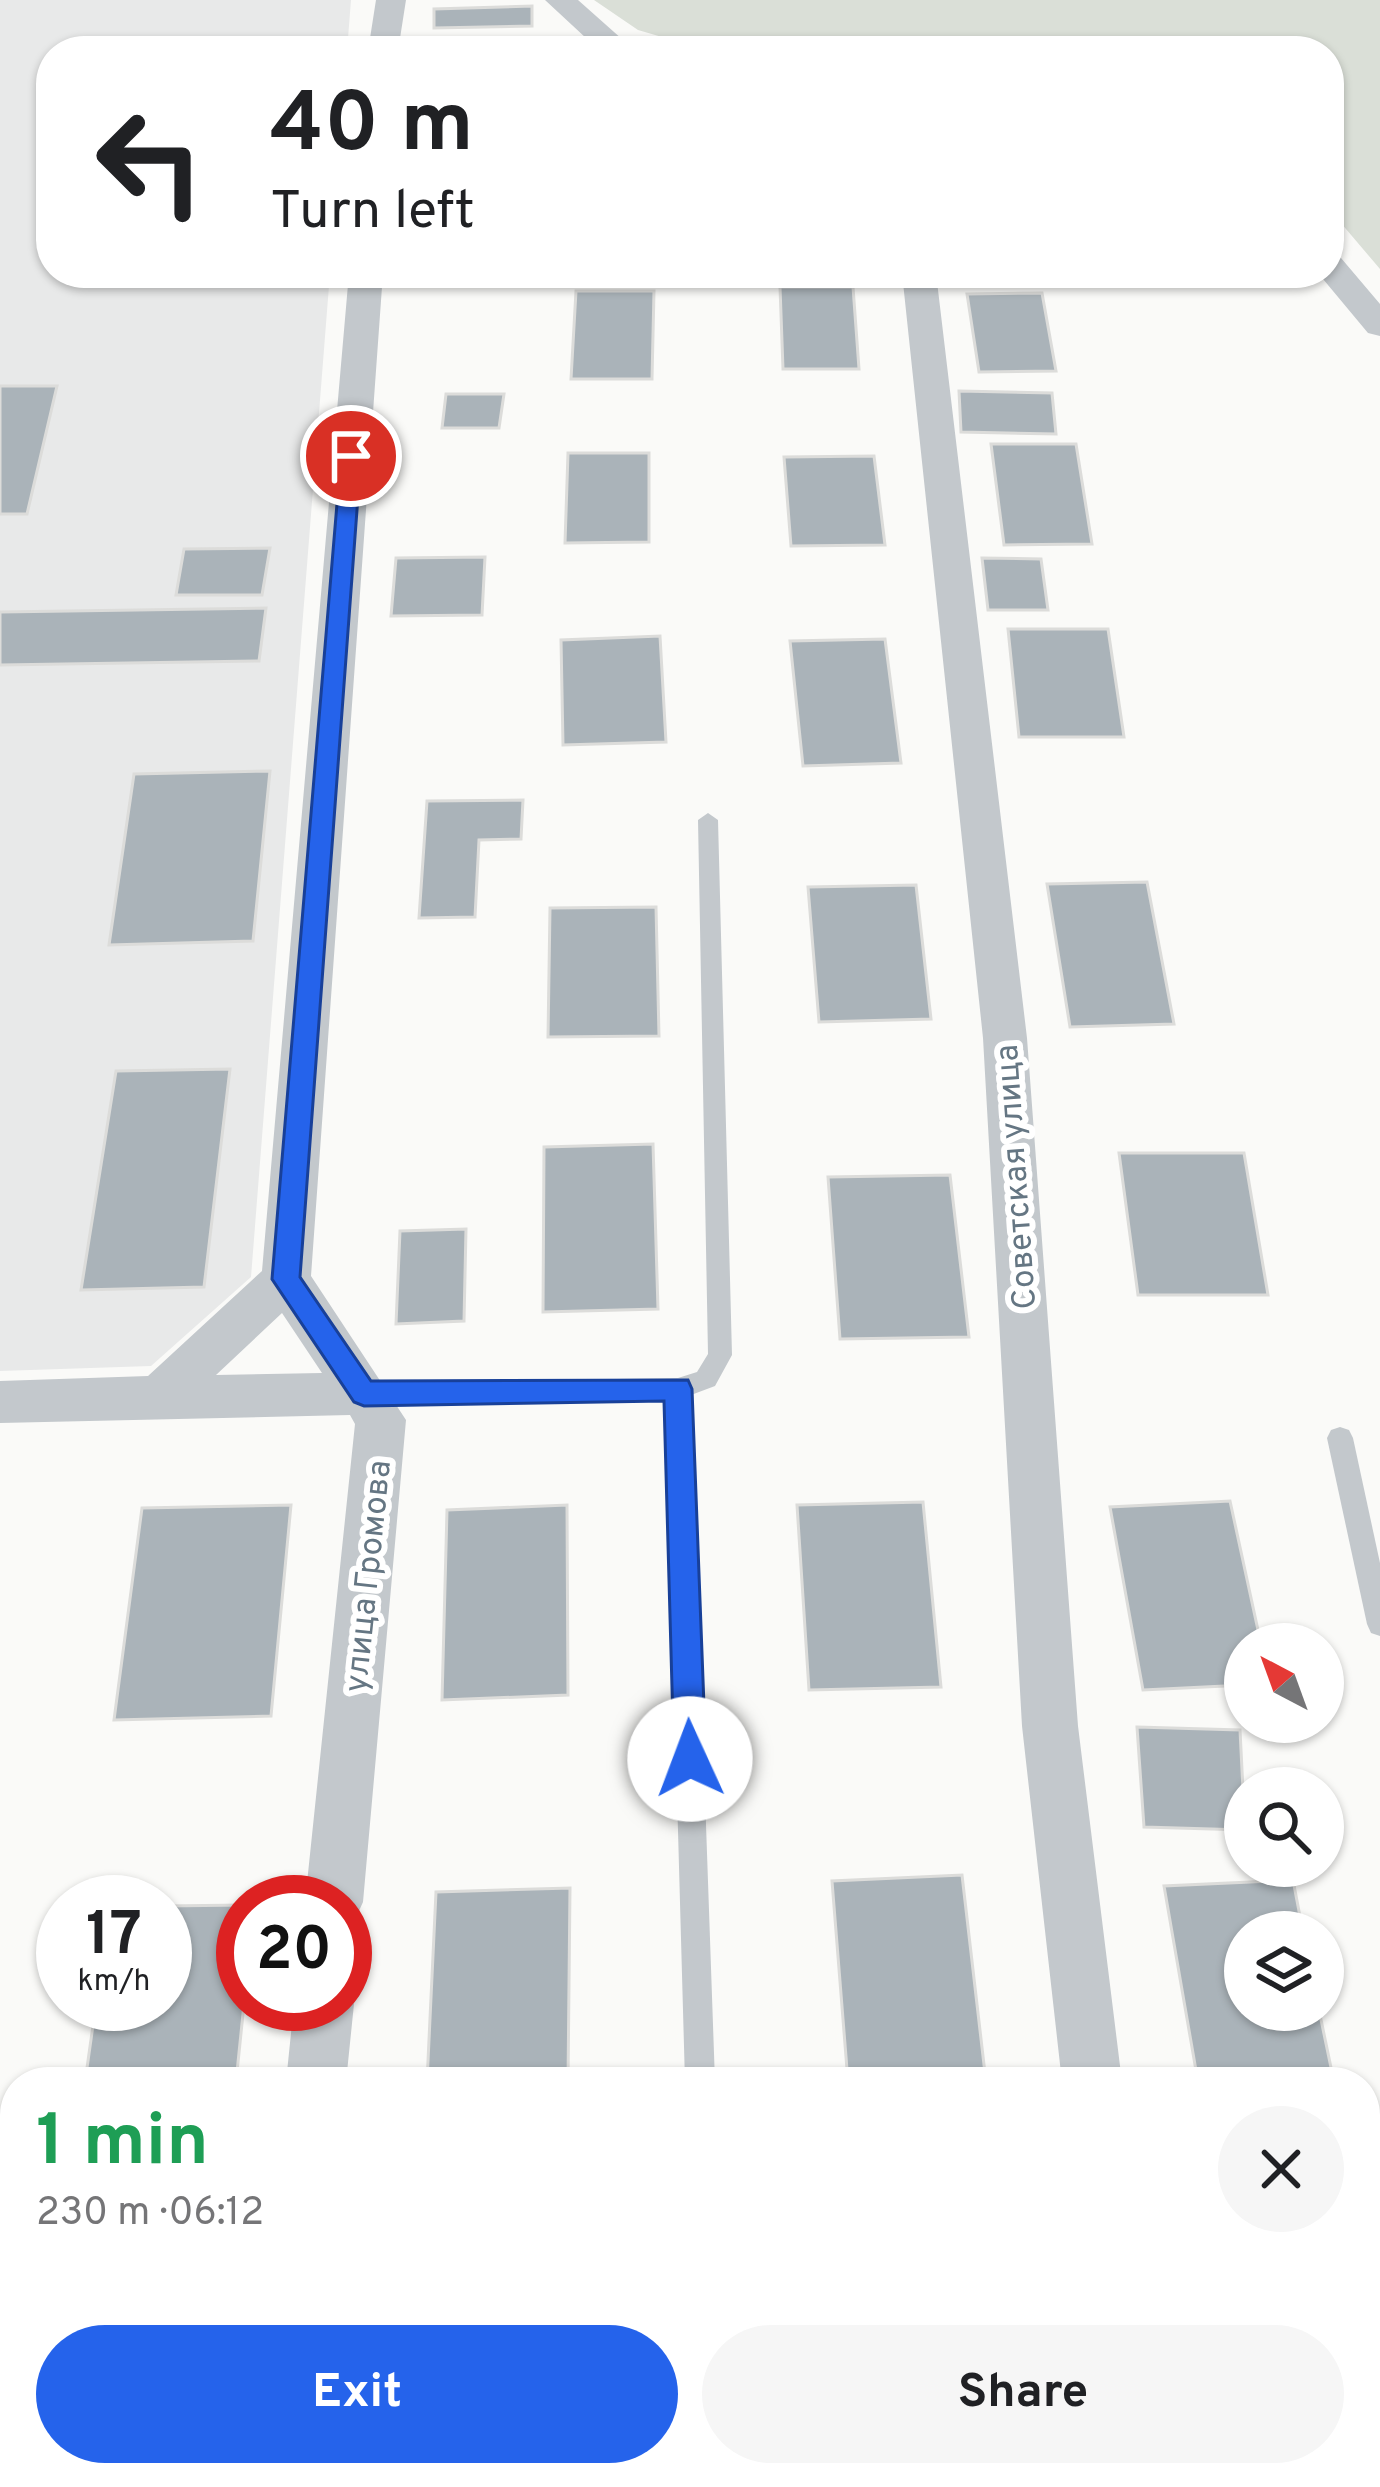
<!DOCTYPE html>
<html lang="en">
<head>
<meta charset="utf-8">
<style>
  :root { --surface:#fff; --page:#f6f6f6; --text:#202124; --muted:#757577; --accent:#2563eb }
  body { margin:0; font-family:Overpass,sans-serif; background:var(--page); color:var(--text); height:100vh; display:flex; flex-direction:column; font-size:45px; white-space:nowrap }
  * { box-sizing:border-box; margin:0 }
  p { font-size:39px; color:var(--muted) }
  .icon { flex:none; width:66px; height:66px; fill:none; stroke:currentColor; stroke-width:2; stroke-linecap:round; stroke-linejoin:round }
  .map { position:relative; flex:1; overflow:hidden }
  .sheet { position:absolute; left:0px; top:2067px; width:1380px; height:420px; display:flex; flex-direction:column; background:var(--surface); border-radius:48px 48px 0 0; box-shadow:0 3px 9px #0004 }
  .sheet>* { flex:none }
  .banner { position:absolute; left:36px; top:36px; width:1308px; height:252px; border-radius:48px; box-shadow:0 3px 9px #0004; background:#fff; color:var(--text); overflow:hidden }
  .needle { width:78px; rotate:319deg }
  .tools { position:absolute; left:1224px; top:1623px; display:grid; gap:24px }
  .tools a { display:grid; place-items:center; width:120px; height:120px; border-radius:50%; background:var(--surface); box-shadow:0 3px 9px #0004; font-size:60px }
  .speed { position:absolute; left:36px; top:1875px; display:flex; gap:24px; font-size:60px; font-weight:700; text-align:center }
  .speed>* { display:grid; place-content:center; width:156px; height:156px; border-radius:50%; background:var(--surface); box-shadow:0 3px 9px #0004; line-height:1 }
  .speed small { font-size:30px; font-weight:400 }
  .speed .limit { border:18px solid #d22; background:#fff; color:#111 }
  .pin { position:absolute; display:grid; place-items:center; width:102px; height:102px; color:#fff; margin:-51px; border:6px solid #fff; border-radius:50%; box-shadow:0 3px 12px #0007 }
  .me { position:absolute; width:132px; margin:-66px; rotate:358deg; stroke-linejoin:round; filter:drop-shadow(0 0 9px #0008) }
  .turn { display:flex; align-items:center; gap:42px; height:252px; padding:0 36px; font-size:54px }
  .turn .icon { width:156px; height:156px; stroke-width:2.5 }
  .turn b { display:block; font-size:84px; line-height:102px }
  .round { display:grid; place-items:center; flex:none; width:126px; height:126px; border-radius:63px; background:var(--page) }
  .headline { display:flex; align-items:center; justify-content:space-between; height:204px; padding:0 36px }
  h1 { font-size:72px; font-weight:700; line-height:90px; color:#1e9e55 }
  .cta { display:flex; gap:24px; margin-top:auto; padding:24px 36px }
  .cta a { flex:1; height:138px; border-radius:72px; background:var(--accent); color:#fff; font-size:48px; font-weight:700; line-height:138px; text-align:center }
  .cta a+a { background:var(--page); color:var(--text) }
  .map>svg:first-child { display:block }
  .built { fill:#e8e9e9 }
  .green { fill:#dadfd7 }
  .building { fill:#aab3b9; stroke:#dcdcda; stroke-width:3 }
  .lines { fill:none; stroke-linecap:round; stroke-linejoin:round }
  .service { fill:#c3c8cc; fill-rule:evenodd }
  .minor { fill:#c3c8cc; fill-rule:evenodd }
  .route { fill:#2563eb; stroke:#184099; stroke-width:3 }
  .labels { text-anchor:middle; stroke-width:12; stroke-linejoin:round; paint-order:stroke }
  .street-label { font-size:33px; fill:#657683; stroke:#fff }
</style>
</head>
<body>
<div class="map">
<svg width="1380" height="2487" viewBox="0 0 1380 2487">
  <rect width="100%" height="100%" fill="#fafaf8"/>
  <polygon class="built" points="0,0 351,0 347,51 51,51 51,273 330,273 251,1277 151,1366 0,1371"/>
  <polygon class="green" points="594,0 1380,0 1380,269 1329,209 1329,51 710,51 638,30"/>
  <g class="building">
    <polygon points="532,6 532,26 434,28 434,9"/>
    <polygon points="780,287 853,287 859,369 783,369"/>
    <polygon points="576,291 654,291 652,379 571,379"/>
    <polygon points="1042,293 1056,371 979,372 967,294"/>
    <polygon points="0,386 57,386 27,514 0,514"/>
    <polygon points="959,391 1052,393 1056,434 961,432"/>
    <polygon points="446,394 504,394 499,428 442,428"/>
    <polygon points="991,444 1076,444 1092,544 1004,545"/>
    <polygon points="568,453 649,453 649,542 565,543"/>
    <polygon points="874,456 885,545 791,546 784,457"/>
    <polygon points="270,548 262,595 176,595 184,549"/>
    <polygon points="485,557 482,615 391,616 396,558"/>
    <polygon points="982,558 1041,559 1048,610 988,610"/>
    <polygon points="266,608 259,661 0,665 0,612"/>
    <polygon points="1008,629 1108,629 1124,737 1019,737"/>
    <polygon points="660,636 666,742 563,745 561,640"/>
    <polygon points="885,639 901,763 803,766 790,641"/>
    <polygon points="270,771 253,941 109,945 134,774"/>
    <polygon points="523,800 521,839 479,840 475,917 419,918 427,801"/>
    <polygon points="1147,882 1174,1024 1070,1027 1047,884"/>
    <polygon points="916,885 931,1019 819,1022 808,887"/>
    <polygon points="656,907 659,1036 548,1037 550,908"/>
    <polygon points="230,1069 204,1287 81,1290 116,1071"/>
    <polygon points="653,1144 658,1309 543,1312 544,1147"/>
    <polygon points="1119,1153 1244,1153 1268,1295 1138,1295"/>
    <polygon points="950,1175 969,1337 840,1339 828,1177"/>
    <polygon points="466,1229 464,1321 396,1324 400,1231"/>
    <polygon points="1230,1501 1261,1644 1245,1644 1245,1685 1143,1690 1110,1507"/>
    <polygon points="923,1502 941,1687 809,1690 797,1505"/>
    <polygon points="291,1505 271,1716 114,1720 142,1508"/>
    <polygon points="567,1505 568,1695 442,1700 447,1510"/>
    <polygon points="1137,1727 1240,1730 1245,1830 1144,1827"/>
    <polygon points="962,1875 986,2082 848,2082 832,1881"/>
    <polygon points="1293,1880 1303,1932 1245,1932 1245,2010 1319,2010 1334,2082 1198,2082 1164,1886"/>
    <polygon points="570,1888 568,2082 427,2082 436,1892"/>
    <polygon points="243,1905 244,2004 236,2082 85,2082 96,2004 165,2004 165,1906"/>
    <polygon points="1365,2220 1380,2221 1380,2289 1365,2288"/>
    <polygon points="1365,2344 1380,2344 1380,2487 1257,2487 1255,2472 1365,2472"/>
    <polygon points="22,2472 193,2472 192,2487 19,2487"/>
    <rect x="406" y="2472" width="152" height="15"/>
    <polygon points="864,2472 1026,2472 1027,2487 865,2487"/>
  </g>
  <g class="lines">
    <g class="service">
      <polygon points="708,813 718,820 732,1355 715,1386 691,1395 715,2082 685,2082 666,1400 363,1405 354,1402 350,1394 354,1386 363,1383 678,1378 697,1372 708,1354 698,820"/>
      <polygon points="1340,1427 1349,1430 1353,1438 1380,1563 1380,1636 1371,1633 1367,1624 1327,1438 1331,1430"/>
      <rect x="696" y="2472" width="34" height="15"/>
    </g>
    <g class="minor">
      <polygon points="376,0 406,0 398,51 368,51"/>
      <polygon points="545,0 578,0 623,40 642,45 646,51 600,51"/>
      <polygon points="1329,255 1341,258 1380,304 1380,336 1368,333 1318,273 1329,273"/>
      <path d="M349,273H383L311,1276L406,1420L363,1902L354,1922L345,1926V1902H305L355,1424L350,1415L0,1423V1381L148,1376L262,1271ZM282,1313L322,1373L216,1375Z"/>
      <polygon points="902,273 936,273 1027,1038 1078,1726 1122,2082 1062,2082 1022,1726 983,1038"/>
      <polygon points="345,1983 354,2004 346,2082 286,2082 294,2004 345,2004"/>
      <polygon points="245,2472 311,2472 309,2487 243,2487"/>
      <polygon points="1106,2472 1172,2472 1173,2487 1107,2487"/>
    </g>
  </g>
  <polygon class="route" points="351,450 361,456 300,1277 371,1381 688,1380 692,1389 706,1759 701,1769 690,1773 679,1769 674,1759 664,1401 364,1406 354,1402 272,1279 341,456"/>
  <g class="labels">
    <g class="street-label">
      <text transform="translate(1014 1177) rotate(-94)" y="12">Советская улица</text>
      <text transform="translate(366 1576) rotate(-84)" y="12">улица Громова</text>
    </g>
  </g>
</svg>
<div class="tools">
<a><svg class="needle" viewBox="-14 -14 28 28"><path d="M0-13l5 13h-10z" fill="#e53935"/><path d="M0 13l5-13h-10z" fill="#757577"/></svg></a>
<a><svg class="icon" aria-label="search" viewBox="0 0 24 24"><circle cx="10" cy="10" r="6"/><path d="M15 15l6 6"/></svg></a>
<a><svg class="icon" aria-label="layers" viewBox="0 0 24 24"><path d="M12 4l9 5-9 5-9-5zM3 14l9 5 9-5"/></svg></a>
</div>
<div class="speed"><div>17<small>km/h</small></div><div class="limit">20</div></div>
<div class="pin" style="left:351px;top:456px;background:#d93025"><svg class="icon" aria-label="arrive" viewBox="0 0 24 24"><path d="M6 21V4h12l-3 4 3 4H6"/></svg></div>
<svg class="me" style="left:690px;top:1759px" viewBox="-20 -20 40 40"><circle r="19" fill="#fff"/><path d="M0-13L10 11 0 6-10 11z" fill="#2563eb"/></svg>
<div class="banner">
<div class="turn"><svg class="icon" aria-label="left" viewBox="0 0 24 24"><path d="M17 20v-9H6M10 6l-5 5 5 5"/></svg><div><b>40 m</b>Turn left</div></div>
</div>
<section class="sheet">
<div class="headline"><div><h1>1 min</h1><p>230 m · 06:12</p></div><a class="round"><svg class="icon" aria-label="close" viewBox="0 0 24 24"><path d="M6 6l12 12M18 6L6 18"/></svg></a></div>
<div class="cta"><a>Exit</a><a>Share</a></div>
</section>
</div>
</body>
</html>
